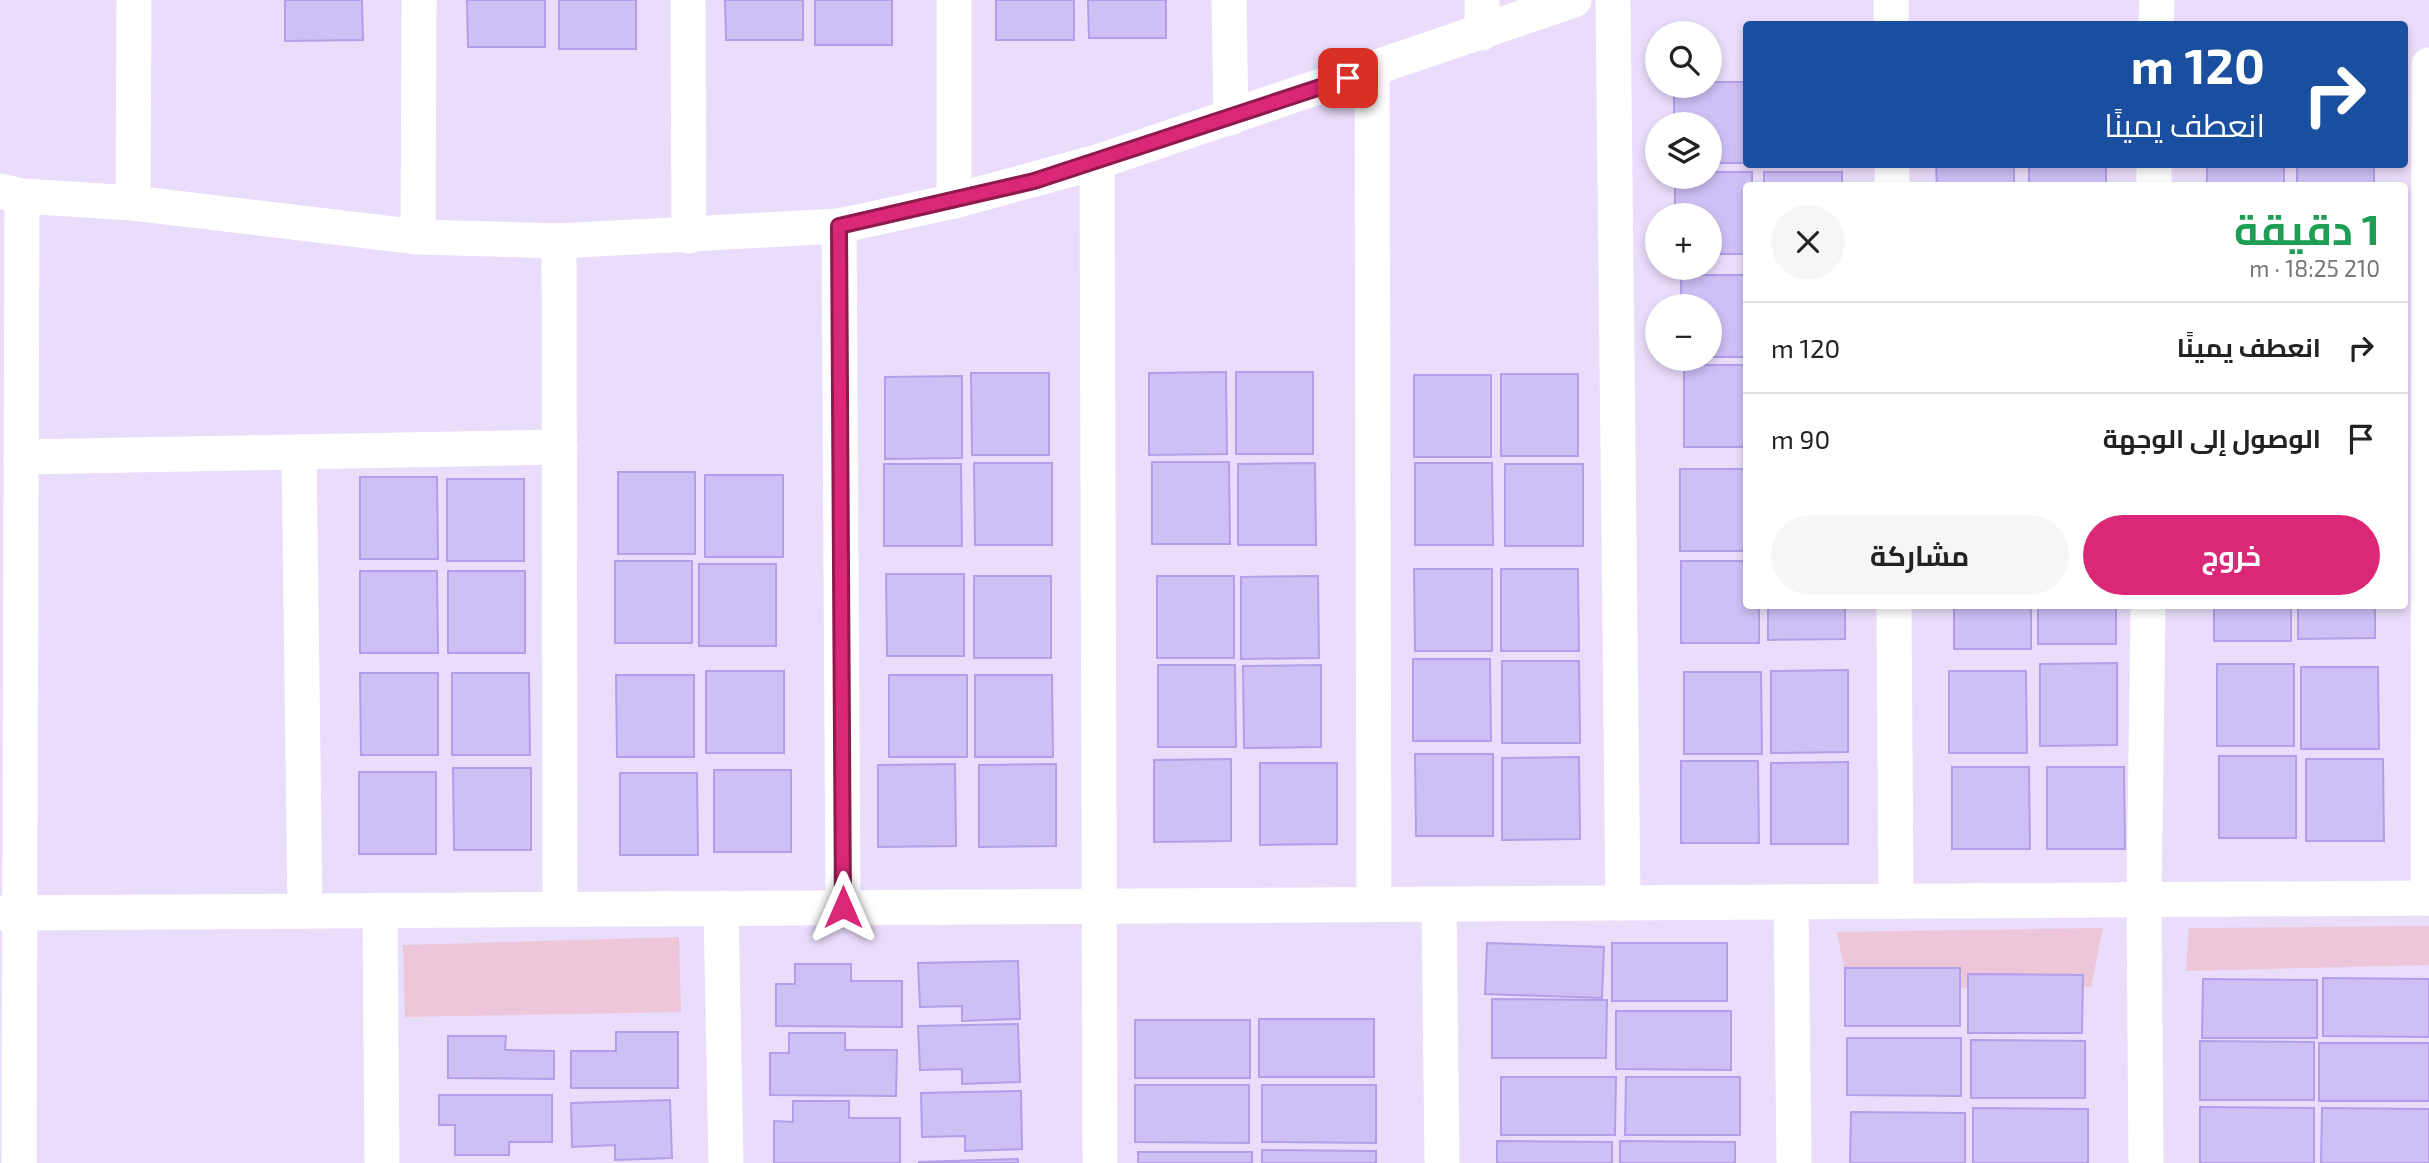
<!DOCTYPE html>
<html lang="ar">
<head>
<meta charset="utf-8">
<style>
  :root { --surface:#fff; --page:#f6f6f6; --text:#222; --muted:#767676; --line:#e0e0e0; --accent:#db2777 }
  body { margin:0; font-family:"Exo 2",Cairo,sans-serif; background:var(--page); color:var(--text); direction:rtl; height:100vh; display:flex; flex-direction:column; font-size:26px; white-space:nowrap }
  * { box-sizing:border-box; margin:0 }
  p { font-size:23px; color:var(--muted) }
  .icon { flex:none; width:38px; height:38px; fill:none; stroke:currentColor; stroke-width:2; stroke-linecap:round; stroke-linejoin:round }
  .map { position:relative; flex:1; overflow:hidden; direction:ltr }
  .side { position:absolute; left:1743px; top:182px; width:665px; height:427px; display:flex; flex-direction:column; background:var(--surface); border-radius:7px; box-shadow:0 4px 10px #0003; direction:rtl }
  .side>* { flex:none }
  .banner { position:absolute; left:1743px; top:21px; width:665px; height:147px; border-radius:7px; box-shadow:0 4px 10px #0003; direction:rtl; background:#1a4fa0; color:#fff; overflow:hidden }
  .controls { position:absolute; left:1645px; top:21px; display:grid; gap:14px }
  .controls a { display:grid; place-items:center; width:77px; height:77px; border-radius:50%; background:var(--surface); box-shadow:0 4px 10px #0003; font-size:35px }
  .pin { position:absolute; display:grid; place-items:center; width:60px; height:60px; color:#fff; margin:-30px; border-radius:14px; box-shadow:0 4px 10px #0006 }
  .me { position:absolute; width:77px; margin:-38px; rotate:0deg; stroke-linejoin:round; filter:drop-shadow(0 0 5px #0008) }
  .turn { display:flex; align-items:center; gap:24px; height:147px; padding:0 28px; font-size:32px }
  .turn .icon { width:91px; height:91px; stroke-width:2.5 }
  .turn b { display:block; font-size:49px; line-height:60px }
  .round { display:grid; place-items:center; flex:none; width:74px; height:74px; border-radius:37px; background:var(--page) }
  .headline { display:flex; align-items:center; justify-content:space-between; height:119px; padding:0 28px }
  h1 { font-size:42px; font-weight:700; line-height:52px; color:#1e9e55 }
  .primary-button { display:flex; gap:14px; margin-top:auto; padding:14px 28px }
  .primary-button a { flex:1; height:80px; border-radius:42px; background:var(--accent); color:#fff; font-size:28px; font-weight:700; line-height:80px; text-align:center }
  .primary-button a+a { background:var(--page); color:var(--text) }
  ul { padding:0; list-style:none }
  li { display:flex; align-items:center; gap:21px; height:91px; padding:0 28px; border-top:2px solid var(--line) }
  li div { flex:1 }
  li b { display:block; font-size:26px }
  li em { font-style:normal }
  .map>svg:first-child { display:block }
  .residential { fill:#eaddfb; fill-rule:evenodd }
  .green { fill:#edc6da }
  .building { fill:#cebff5; stroke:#b29ee9; stroke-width:2 }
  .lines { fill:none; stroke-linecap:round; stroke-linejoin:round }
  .minor { stroke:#fff; stroke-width:35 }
  .route-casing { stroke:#8e194d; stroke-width:18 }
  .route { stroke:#db2777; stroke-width:12 }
</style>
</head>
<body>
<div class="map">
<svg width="2429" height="1163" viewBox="0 0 2429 1163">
  <rect width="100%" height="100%" fill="#f3e9fe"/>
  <path class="residential" d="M0,0H2429V1163H0ZM1746,24H2404V164H1746ZM1657,33H1710V86H1657ZM1657,124H1710V177H1657ZM1746,186H2404V606H1746ZM1657,215H1710V268H1657ZM1657,306H1710V359H1657Z"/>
  <g class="green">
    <polygon points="2429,926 2429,965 2186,971 2189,928"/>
    <polygon points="2103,928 2091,987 1848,989 1837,932"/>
    <polygon points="679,937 681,1012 405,1017 403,945"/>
  </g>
  <g class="building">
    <polygon points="285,0 362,0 363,40 285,41"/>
    <polygon points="467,0 545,0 545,47 468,47"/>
    <rect x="559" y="0" width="77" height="49"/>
    <polygon points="725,0 803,0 803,40 726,40"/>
    <rect x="815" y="0" width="77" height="45"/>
    <rect x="996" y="0" width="78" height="40"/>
    <polygon points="1088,0 1166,0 1166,38 1089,38"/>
    <polygon points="1710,82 1746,82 1746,163 1710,163 1710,124 1674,124 1674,86 1710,86"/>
    <polygon points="1936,164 2014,164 2014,186 1937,186"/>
    <rect x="2029" y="164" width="77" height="22"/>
    <rect x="2207" y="164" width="77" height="22"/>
    <rect x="2297" y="166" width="77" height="20"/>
    <polygon points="1710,172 1752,172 1752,186 1746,186 1746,254 1710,254 1710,215 1675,215 1675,177 1710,177"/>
    <rect x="1764" y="172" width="78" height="14"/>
    <polygon points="1681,275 1746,275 1746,357 1710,357 1710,306 1681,306"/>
    <rect x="1684" y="365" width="62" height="82"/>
    <polygon points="1226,372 1227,454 1149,455 1149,373"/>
    <rect x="1236" y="372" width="77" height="82"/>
    <polygon points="971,373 1049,373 1049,455 972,455"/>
    <rect x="1501" y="374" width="77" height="82"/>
    <rect x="1414" y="375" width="77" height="82"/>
    <polygon points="962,376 962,458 885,459 885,377"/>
    <polygon points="1152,462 1229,462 1230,544 1152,544"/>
    <polygon points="974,463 1052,463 1052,545 975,545"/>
    <polygon points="1315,463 1316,545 1238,545 1238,464"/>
    <polygon points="1415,463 1492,463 1493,545 1415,545"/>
    <polygon points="884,464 961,464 962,546 884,546"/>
    <rect x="1505" y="464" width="78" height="82"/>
    <rect x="1680" y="469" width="66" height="82"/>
    <rect x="618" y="472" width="77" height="82"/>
    <rect x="705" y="475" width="78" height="82"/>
    <polygon points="360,477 437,477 438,559 360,559"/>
    <rect x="447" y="479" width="77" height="82"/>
    <rect x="615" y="561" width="77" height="82"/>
    <polygon points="1681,561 1746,561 1746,606 1759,606 1759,643 1681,643"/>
    <rect x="699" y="564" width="77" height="82"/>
    <polygon points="1414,569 1492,569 1492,651 1415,651"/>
    <polygon points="1501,569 1578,569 1579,651 1501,651"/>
    <polygon points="360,571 437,571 438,653 360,653"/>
    <rect x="448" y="571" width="77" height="82"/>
    <polygon points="886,574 964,574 964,656 887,656"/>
    <rect x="974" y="576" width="77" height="82"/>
    <rect x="1157" y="576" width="77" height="82"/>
    <polygon points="1318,576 1319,658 1241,659 1241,577"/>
    <polygon points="1768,606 1845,606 1845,639 1768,640"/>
    <rect x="1954" y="606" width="77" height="43"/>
    <rect x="2038" y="606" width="78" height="38"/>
    <rect x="2214" y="606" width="77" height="35"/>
    <polygon points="2298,606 2375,606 2375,638 2298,639"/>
    <polygon points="1413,659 1490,659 1491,741 1413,741"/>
    <polygon points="1502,661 1579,661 1580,743 1502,743"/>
    <polygon points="2117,663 2117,745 2040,746 2040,664"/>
    <rect x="2217" y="664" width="77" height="82"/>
    <polygon points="1158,665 1235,665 1236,747 1158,747"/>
    <polygon points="1321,665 1321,747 1244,748 1243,666"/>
    <polygon points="2301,667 2378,667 2379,749 2301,749"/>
    <polygon points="1848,670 1848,752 1771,753 1771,671"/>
    <rect x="706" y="671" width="78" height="82"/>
    <polygon points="1949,671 2026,671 2027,753 1949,753"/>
    <polygon points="1684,672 1761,672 1762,754 1684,754"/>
    <polygon points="360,673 438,673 438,755 361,755"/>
    <polygon points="452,673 529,673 530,755 452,755"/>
    <polygon points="616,675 694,675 694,757 617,757"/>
    <rect x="889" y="675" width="78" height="82"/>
    <polygon points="975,675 1052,675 1053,757 975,757"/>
    <polygon points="1415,754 1493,754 1493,836 1416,836"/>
    <rect x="2219" y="756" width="77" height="82"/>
    <polygon points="1579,757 1580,839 1502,840 1502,758"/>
    <polygon points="1231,759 1231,841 1154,842 1154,760"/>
    <polygon points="2306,759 2383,759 2384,841 2306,841"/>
    <polygon points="1681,761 1758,761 1759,843 1681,843"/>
    <polygon points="1848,762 1848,844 1771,844 1771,763"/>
    <polygon points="1260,763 1337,763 1337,844 1260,845"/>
    <polygon points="955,764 956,846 878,847 878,765"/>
    <polygon points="1056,764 1056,846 979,847 979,765"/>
    <polygon points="1952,767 2029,767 2030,849 1952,849"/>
    <polygon points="2047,767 2124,767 2125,849 2047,849"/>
    <polygon points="453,768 531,768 531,850 454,850"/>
    <rect x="714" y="770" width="77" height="82"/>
    <rect x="359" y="772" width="77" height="82"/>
    <polygon points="620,773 697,773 698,855 620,855"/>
    <polygon points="1487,943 1604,947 1602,998 1485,994"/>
    <rect x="1612" y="943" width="115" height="58"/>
    <polygon points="1018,961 1020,1019 962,1021 962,1006 920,1007 918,963"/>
    <polygon points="795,964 851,964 851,981 902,981 902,1027 776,1026 776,984 795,984"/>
    <rect x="1845" y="968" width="115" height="58"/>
    <polygon points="1968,974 2083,975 2082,1033 1968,1033"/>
    <polygon points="2323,978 2429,979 2429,1037 2323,1036"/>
    <polygon points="2203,979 2317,980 2317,1038 2202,1038"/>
    <polygon points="1492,999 1607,1000 1606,1058 1492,1058"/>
    <polygon points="1616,1011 1731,1011 1731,1070 1616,1069"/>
    <rect x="1259" y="1019" width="115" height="58"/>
    <rect x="1135" y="1020" width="115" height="58"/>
    <polygon points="1018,1024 1020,1082 962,1084 962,1069 920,1070 918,1026"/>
    <polygon points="616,1032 678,1032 678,1088 571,1088 571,1051 616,1051"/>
    <polygon points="789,1033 845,1033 845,1050 897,1050 896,1096 770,1095 770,1053 789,1053"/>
    <polygon points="448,1036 506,1036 505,1050 554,1051 554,1079 448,1078"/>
    <polygon points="1847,1038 1961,1038 1961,1096 1847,1095"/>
    <polygon points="1971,1040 2085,1041 2085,1098 1971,1098"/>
    <polygon points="2200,1041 2314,1042 2314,1100 2200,1100"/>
    <rect x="2319" y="1043" width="110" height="58"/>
    <polygon points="1501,1077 1616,1077 1615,1135 1501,1135"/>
    <polygon points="1626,1077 1740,1077 1740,1135 1625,1135"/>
    <polygon points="1135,1085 1249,1085 1249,1143 1135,1142"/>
    <polygon points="1262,1085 1376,1085 1376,1143 1262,1142"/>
    <polygon points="1021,1091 1022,1149 965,1151 965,1136 922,1137 921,1093"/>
    <polygon points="439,1095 552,1095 552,1142 509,1142 509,1155 455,1155 455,1125 439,1125"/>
    <polygon points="670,1100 672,1158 615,1160 615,1145 572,1147 571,1103"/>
    <polygon points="793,1101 849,1101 849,1118 900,1118 900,1163 774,1163 774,1121 793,1122"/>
    <polygon points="2200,1107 2314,1108 2314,1163 2200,1163"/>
    <polygon points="1973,1108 2088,1109 2088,1163 1973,1163"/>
    <polygon points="2322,1108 2429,1109 2429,1163 2321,1163"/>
    <polygon points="1851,1112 1965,1113 1965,1163 1850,1163"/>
    <polygon points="1497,1141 1612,1142 1612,1163 1497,1163"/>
    <polygon points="1620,1141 1735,1142 1735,1163 1620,1163"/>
    <polygon points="1262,1150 1376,1151 1376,1163 1262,1163"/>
    <rect x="1138" y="1152" width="114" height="11"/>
    <polygon points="1018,1159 1018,1163 918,1162"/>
  </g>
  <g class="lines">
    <g class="minor">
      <polyline points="688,0 689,236"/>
      <polyline points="1229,0 1231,118"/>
      <polyline points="1482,0 1482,33"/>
      <polyline points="1613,0 1623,903"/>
      <polyline points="1891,0 1891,24"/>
      <polyline points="2156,24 2157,0"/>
      <polyline points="1372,70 1374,904"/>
      <polyline points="1097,162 1100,1163"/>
      <polyline points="1892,164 1892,186"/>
      <polyline points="2154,186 2154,164"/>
      <polyline points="0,191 22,196 133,203 418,237 559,241 839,226 954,201 1097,162 1574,0"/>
      <polyline points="954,201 954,0"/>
      <polyline points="133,203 134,0"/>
      <polyline points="839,226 843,907"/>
      <polyline points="418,237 419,0"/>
      <polyline points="559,241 560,909"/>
      <polyline points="299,452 305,911"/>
      <polyline points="21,457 560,447"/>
      <polyline points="1894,606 1896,901"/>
      <polyline points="2428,898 2429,65"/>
      <polyline points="1791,902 1794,1163"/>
      <polyline points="1439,904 1442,1163"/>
      <polyline points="721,908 726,1163"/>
      <polyline points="380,911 382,1163"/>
      <polyline points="0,913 2429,898"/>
      <polyline points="19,1163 22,196"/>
      <polyline points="2146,1163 2144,900 2148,606"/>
    </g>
  </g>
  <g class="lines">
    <defs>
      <polyline id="route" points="843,907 839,226 1034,181 1348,78"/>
    </defs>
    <use href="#route" class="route-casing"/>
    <use href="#route" class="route"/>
  </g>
</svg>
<div class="controls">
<a><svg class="icon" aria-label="search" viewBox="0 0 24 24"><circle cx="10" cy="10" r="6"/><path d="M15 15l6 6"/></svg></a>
<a><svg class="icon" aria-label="layers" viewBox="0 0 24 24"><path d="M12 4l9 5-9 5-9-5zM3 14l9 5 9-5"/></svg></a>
<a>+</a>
<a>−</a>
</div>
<div class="pin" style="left:1348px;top:78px;background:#d93025"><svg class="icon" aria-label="arrive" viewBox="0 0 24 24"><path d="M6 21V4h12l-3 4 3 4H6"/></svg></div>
<svg class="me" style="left:843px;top:907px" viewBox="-20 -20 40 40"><path d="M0-17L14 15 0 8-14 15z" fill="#db2777" stroke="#fff" stroke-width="4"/></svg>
<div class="banner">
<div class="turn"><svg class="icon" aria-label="right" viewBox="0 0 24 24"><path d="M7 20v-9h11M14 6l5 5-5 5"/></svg><div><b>120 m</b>انعطف يمينًا</div></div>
</div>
<section class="side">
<div class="headline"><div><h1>1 دقيقة</h1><p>210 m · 18:25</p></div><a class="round"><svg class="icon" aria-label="close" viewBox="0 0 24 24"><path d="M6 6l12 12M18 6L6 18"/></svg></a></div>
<ul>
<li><svg class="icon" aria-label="right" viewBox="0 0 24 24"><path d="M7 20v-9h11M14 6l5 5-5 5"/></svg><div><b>انعطف يمينًا</b></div><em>120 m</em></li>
<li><svg class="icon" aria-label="arrive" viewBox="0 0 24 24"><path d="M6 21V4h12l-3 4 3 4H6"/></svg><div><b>الوصول إلى الوجهة</b></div><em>90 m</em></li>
</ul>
<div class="primary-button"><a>خروج</a><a>مشاركة</a></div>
</section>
</div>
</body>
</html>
